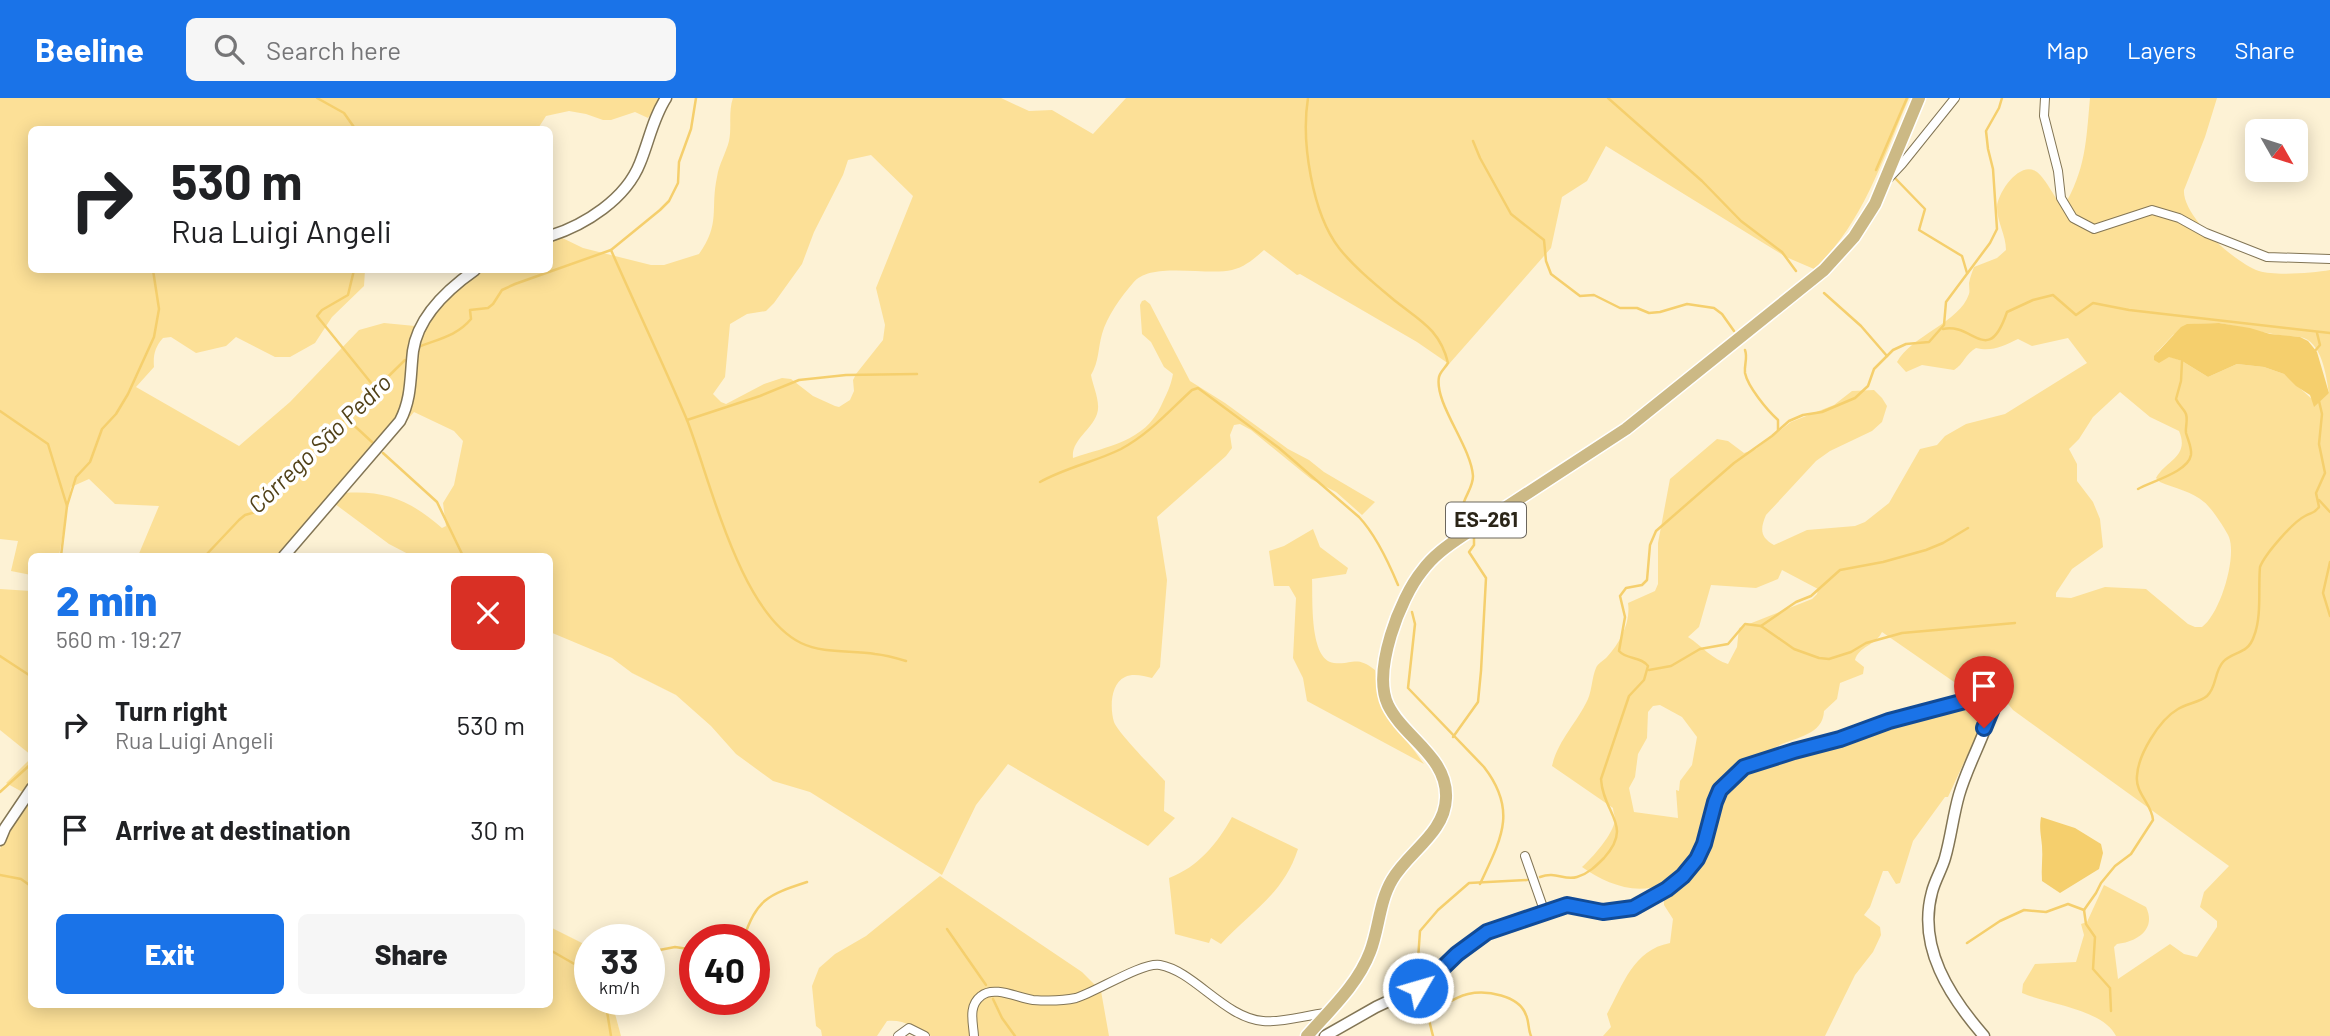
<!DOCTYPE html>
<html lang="en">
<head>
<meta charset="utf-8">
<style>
  :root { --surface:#fff; --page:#f6f6f6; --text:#202124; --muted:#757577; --accent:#1a73e8 }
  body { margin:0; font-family:Barlow,sans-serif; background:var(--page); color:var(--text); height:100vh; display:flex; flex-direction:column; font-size:26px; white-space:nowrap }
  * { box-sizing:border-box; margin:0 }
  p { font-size:23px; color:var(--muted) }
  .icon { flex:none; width:38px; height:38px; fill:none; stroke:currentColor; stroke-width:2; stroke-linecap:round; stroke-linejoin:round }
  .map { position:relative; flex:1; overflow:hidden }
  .side { position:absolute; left:28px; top:455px; width:525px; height:455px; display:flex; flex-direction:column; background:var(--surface); border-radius:10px; box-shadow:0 4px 18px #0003 }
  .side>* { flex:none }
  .hud { position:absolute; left:28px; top:28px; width:525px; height:147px; border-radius:10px; box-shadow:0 4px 18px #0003; background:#fff; color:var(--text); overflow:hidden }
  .needle { width:46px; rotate:129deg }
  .tools { position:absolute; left:2245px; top:21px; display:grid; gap:14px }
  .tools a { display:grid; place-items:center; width:63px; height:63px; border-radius:10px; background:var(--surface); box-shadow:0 4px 18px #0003; font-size:35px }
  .speed { position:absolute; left:574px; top:826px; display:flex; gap:14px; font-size:35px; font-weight:700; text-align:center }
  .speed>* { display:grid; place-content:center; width:91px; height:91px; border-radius:50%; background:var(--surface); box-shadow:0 4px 18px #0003; line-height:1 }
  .speed small { font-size:18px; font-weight:400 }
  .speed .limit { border:10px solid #d22; background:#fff; color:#111 }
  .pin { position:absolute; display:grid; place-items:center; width:60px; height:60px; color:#fff; margin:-72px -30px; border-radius:50% 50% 50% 0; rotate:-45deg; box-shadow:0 0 7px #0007 }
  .pin .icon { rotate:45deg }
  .me { position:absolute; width:77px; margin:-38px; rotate:52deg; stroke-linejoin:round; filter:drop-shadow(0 0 5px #0008) }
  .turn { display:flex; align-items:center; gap:24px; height:147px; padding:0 28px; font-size:32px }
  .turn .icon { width:91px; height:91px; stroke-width:2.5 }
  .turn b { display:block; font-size:49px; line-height:60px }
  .round { display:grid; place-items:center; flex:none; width:74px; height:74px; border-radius:10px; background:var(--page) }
  .summary { display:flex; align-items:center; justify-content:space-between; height:119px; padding:0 28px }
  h1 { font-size:42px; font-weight:800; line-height:52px; color:var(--accent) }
  .action { display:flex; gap:14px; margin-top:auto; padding:14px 28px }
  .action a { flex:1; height:80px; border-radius:10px; background:var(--accent); color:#fff; font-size:28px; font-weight:800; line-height:80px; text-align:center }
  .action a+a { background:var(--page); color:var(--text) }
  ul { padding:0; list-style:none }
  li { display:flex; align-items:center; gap:21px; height:105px; padding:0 28px }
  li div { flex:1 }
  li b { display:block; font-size:26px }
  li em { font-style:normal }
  header { display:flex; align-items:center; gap:42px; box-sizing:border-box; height:98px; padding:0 35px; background:var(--accent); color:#fff }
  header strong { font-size:33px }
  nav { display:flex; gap:38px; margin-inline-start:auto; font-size:24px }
  .search { width:490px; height:63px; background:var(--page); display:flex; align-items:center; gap:18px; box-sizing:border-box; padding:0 24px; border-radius:10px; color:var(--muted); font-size:26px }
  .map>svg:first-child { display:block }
  .green { fill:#fce097; fill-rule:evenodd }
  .water { fill:#f5cf6d }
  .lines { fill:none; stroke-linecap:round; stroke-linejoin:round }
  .stream { stroke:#f5cf6d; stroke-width:2.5 }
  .street-casing { stroke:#827555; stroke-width:10 }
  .secondary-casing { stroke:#827555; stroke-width:13 }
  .primary-casing { stroke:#fff; stroke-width:15 }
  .street { stroke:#fff; stroke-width:8 }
  .secondary { stroke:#fff; stroke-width:10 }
  .primary { stroke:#ccb985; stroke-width:12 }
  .route-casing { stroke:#114b97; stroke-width:18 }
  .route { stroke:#1a73e8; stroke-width:12 }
  .labels { text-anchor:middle; stroke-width:7; stroke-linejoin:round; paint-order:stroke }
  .shield { fill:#fff; stroke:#6b665d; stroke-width:2 }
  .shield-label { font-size:21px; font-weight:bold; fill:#2b2518 }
  .water-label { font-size:24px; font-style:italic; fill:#514118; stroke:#fff }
</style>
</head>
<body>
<header>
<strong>Beeline</strong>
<div class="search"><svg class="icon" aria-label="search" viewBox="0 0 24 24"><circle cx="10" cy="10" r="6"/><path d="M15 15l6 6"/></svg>Search here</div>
<nav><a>Map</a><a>Layers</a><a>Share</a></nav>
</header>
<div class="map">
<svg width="2330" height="938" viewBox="0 0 2330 938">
  <rect width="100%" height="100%" fill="#fdf2d5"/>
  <g class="green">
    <path d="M0,0H662L648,20L635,14L611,22H603L586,16L569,13L546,18L537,32H32V172H365L364,188L332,219L315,245L290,259H275L236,239L226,248L196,255L171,239L163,240C155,249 153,257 154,269L136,289L239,348L290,304L359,232L384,225L415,228L473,172H550V134L583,150L651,167H664L699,156C721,125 710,112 717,79C719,66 726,55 729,43C732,29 728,14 733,0H1001L1029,13L1052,12L1093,36L1126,0H1909C1883,60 1863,126 1814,171L1786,159L1606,48L1587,83L1562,99L1551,150L1449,266L1417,244L1300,176L1297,177L1264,152C1255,160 1245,169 1232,172C1207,178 1150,163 1133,185C1121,199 1107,218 1102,236C1098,250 1099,264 1091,277C1093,289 1101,304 1097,316C1091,333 1071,342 1073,360C1108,348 1144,344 1161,308C1166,297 1171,288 1173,276L1164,269L1151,244L1142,236L1140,207L1142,203L1145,202L1150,206L1190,283L1225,305L1288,351L1309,362L1324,374L1375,404L1362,417L1336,394L1311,381L1251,332L1240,326L1234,327L1230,337L1232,350L1226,358L1157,419L1167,482L1160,569L1152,580C1144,578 1133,575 1125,579C1110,586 1110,611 1114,624C1118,635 1155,672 1165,683L1164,713L1175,720L1148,748L1008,666L976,707L942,777L810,694L773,683L736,656L711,628L676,597L632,575L612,560L550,534V458H412L389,446L335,406L291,458H138L159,408L115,406L89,381L71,389L59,458H32L31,477L11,473L18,443L0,441ZM871,57L913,98L876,190L885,227L883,242L856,276L853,282L854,293L850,302L839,309L835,308L813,298L791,281L782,280L764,286L726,306L721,304L713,296L725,279L730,226L747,216L766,213L774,205L802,166L814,134L843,77L848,62ZM414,314L454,333L463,343L454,387L443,405L446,428L442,430C411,403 386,392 344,395Z"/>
    <path d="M2090,0H2217L2205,39L2184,92C2182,118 2235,165 2259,173C2275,178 2313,175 2330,172V938H2116C2103,911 2047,906 2022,895L2023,886L2035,866L2076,864L2084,837L2081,826L2087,824L2104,787L2146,809C2157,832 2136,844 2117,846L2114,849L2118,881L2170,846L2184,856L2197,859L2217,829V823L2200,809L2204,794L2229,768L2013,612C1998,594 1993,586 1970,595L1882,534C1875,548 1859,548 1855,562L1864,569L1863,576L1840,585L1837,601L1824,613C1823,638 1794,639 1776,649C1771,652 1767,656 1763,660L1980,601L1990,608L1948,699H1945L1913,743L1900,785L1896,786L1888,773H1883L1870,809L1864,817L1880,829L1881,837L1873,854L1855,877L1825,938H1603L1611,929L1607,916C1623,887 1633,852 1670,845L1673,821L1664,807V785C1637,799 1605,785 1582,769C1592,760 1614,736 1615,721C1615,717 1613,714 1613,710L1552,668C1558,642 1577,625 1588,601C1592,591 1592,579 1596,570C1598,565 1603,563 1607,559C1620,545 1631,524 1628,505L1655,493L1658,486V445L1670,381L1717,341L1728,343L1744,355L1756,351L1791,324L1834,307L1852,293L1874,292L1882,300L1887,308L1882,324L1872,333L1830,353L1816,363L1766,417C1760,431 1760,439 1774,447L1807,432L1855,428L1865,424L1889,405L1920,351L1937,347L1945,338L1966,326L2005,316L2087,265L2068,240L2032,248L2018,241C2003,248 1992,254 1976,250C1965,256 1964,266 1954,272L1922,267L1906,274L1897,264C1911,238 1960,224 1969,196C1970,193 1969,189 1969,185C1970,180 1972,174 1974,169L1997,160L2006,152C2006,137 1997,124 1997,109C1998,94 2020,62 2037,74C2046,81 2056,102 2063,110C2086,71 2086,44 2090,0ZM2219,225C2237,228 2255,233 2273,236C2282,238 2291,238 2300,239C2322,243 2326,277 2329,295L2313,302L2284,276L2264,269L2237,266L2208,279L2182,263L2157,254L2173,237L2194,226ZM2120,294L2150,319L2179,333C2190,359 2166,362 2156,380L2160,384C2174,390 2193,394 2204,404C2211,409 2226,432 2229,439C2237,460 2220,516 2202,529H2195L2188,526L2146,491L2105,489L2071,500L2056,499V495L2072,471L2103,449L2100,421L2093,404L2077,383V366L2069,351L2079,341L2093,319ZM1782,472L1818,491L1817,496L1812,501L1739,530L1737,549L1728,566C1713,562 1702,548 1688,539L1699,529L1711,487L1756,490L1778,481ZM1660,607L1682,619L1697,639L1692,667L1680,683L1679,693L1676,692L1678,720L1634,714L1629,690L1635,679L1638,656L1647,640L1648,614L1653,608Z"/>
    <path d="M1313,431L1320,449L1348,470L1346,476L1312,481C1313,501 1309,562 1334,565C1353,567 1356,557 1375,572C1378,621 1399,629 1424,666L1307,603L1303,580L1293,560L1296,500L1289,488H1274L1269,453L1284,448Z"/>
    <polygon points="0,491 31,493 31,657 0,632"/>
    <polygon points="31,660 32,906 550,906 550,829 590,849 590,901 611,901 621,938 0,938 0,751 15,717 28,697 6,685"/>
    <path d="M1232,719L1298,751C1283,797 1251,813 1221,846L1211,840L1209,845L1175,836L1169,780C1198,769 1217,746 1232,719Z"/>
    <path d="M940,778L1082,874L1101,893L1109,938H931C917,930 903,921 887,923L877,938H822L821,932L816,928L812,888L819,870L835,856L866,838Z"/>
  </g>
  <g class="water">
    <polygon points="2219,225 2250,230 2270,236 2300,239 2308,243 2317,254 2329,295 2314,309 2310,297 2296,288 2284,276 2264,269 2237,266 2208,279 2182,263 2169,259 2159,265 2154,262 2154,258 2181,229 2187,226"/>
    <path d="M2041,719L2075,730L2101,746L2103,755L2099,771L2060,795L2042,783C2041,771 2043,759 2042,748C2041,736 2039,730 2041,719Z"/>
  </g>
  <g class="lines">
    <g class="stream">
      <polyline points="317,0 344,15 356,32"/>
      <path d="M1308,0C1301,43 1312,115 1339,150C1354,169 1375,186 1394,202C1419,222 1440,231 1448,265C1445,270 1440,274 1439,279C1434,305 1471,348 1473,378C1473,388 1467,395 1464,404C1463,408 1466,416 1466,420"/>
      <polyline points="1608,0 1702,83 1741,123 1782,154 1796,173"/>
      <polyline points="1473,43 1480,60 1511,116 1544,142 1546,163 1551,176 1580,198 1594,197 1620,210 1637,210 1649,215 1660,214 1687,206 1714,210 1722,216 1734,233"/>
      <polyline points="1876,72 1907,0"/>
      <polyline points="1893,78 1925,111 1919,132 1962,158 1967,175"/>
      <path d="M611,152C636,209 663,265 687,322C711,384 740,515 801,545C824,556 851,552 875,556C885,557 896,560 906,563"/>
      <polyline points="354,172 348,197 322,212 317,218 376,291"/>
      <polyline points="1824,195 1861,228 1887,258"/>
      <path d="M1943,231C1973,224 1988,270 2007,214L2033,202L2053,197L2076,217L2093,205L2129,212L2330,235"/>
      <path d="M418,249C438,241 457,238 471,221L470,212L488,210L493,206L502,192L515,186L611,152L660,112L669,103L678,85L679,64L691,31L696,0"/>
      <path d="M1745,252C1748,260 1744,266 1745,275C1748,289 1767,312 1778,322V332"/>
      <polyline points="2314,254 2320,247 2317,235"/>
      <polyline points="0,313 48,346 67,408"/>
      <polyline points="346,320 372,344"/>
      <polyline points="687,322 760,298 799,282 846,277 917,276"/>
      <polyline points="383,355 437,404 463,458"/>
      <path d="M1040,384C1067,369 1095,364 1121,351C1149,336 1169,313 1192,292L1198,290L1279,350L1359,419C1376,437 1388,463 1398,487"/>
      <path d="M2138,391C2152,383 2188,374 2191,357C2192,350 2188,342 2186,335C2185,328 2189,320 2185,314C2182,309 2178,306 2176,301L2181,283L2182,263"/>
      <polyline points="2319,402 2330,414"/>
      <polyline points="61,458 67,408 76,379 90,364 102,331 116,316 128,296 154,239 159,211 153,172"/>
      <polyline points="205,458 239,422 245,417 256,414 280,391 346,320 405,262"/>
      <polyline points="2330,464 2323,495 2330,518"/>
      <path d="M1412,514L1415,526L1408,590L1484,669C1518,713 1501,741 1480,786"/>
      <polyline points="1761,528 1796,504 1811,498 1840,472 1883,464 1926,452 1943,445 1968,430"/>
      <polyline points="0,558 32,579"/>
      <polyline points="1649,572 1671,568 1700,551 1728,546 1745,526 1761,528 1794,551 1819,560 1829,561 1851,554 1866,545 1902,535 2015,525"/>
      <polyline points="1453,639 1478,604 1481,573 1486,480 1469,454 1474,447 1474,440"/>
      <polyline points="0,694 32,665"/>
      <polyline points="0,777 21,781 32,789"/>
      <path d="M1540,779C1556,773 1564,783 1577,779C1588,776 1596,768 1604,760C1634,727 1603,716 1601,681L1629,598L1644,582L1648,568C1641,558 1627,562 1619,553L1625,519L1620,498L1626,490L1642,487L1647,482L1650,447L1656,433L1734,365L1772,338L1789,323L1803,317L1822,314L1855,300L1868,288L1874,271L1893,252L1906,246L1929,244L1944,227L1946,204L1990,145L1997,131L1993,71L1988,51L1986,33L1999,10L2002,0"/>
      <polyline points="947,831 986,887"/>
      <path d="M743,842C757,801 767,797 807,784"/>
      <polyline points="1967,845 2000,823 2024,812 2046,814 2068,806 2084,812"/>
      <polyline points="550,852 590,875"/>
      <polyline points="649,854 675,849 695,852"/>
      <polyline points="1419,884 1417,876 1420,833 1438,812 1469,785 1527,782"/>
      <polyline points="1421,890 1433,938"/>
      <polyline points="605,901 611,938"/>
      <polyline points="993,901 1002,920 1015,938"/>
      <path d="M2111,913L2110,890L2093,871L2095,839L2086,826L2084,812L2096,795L2101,785L2115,768L2131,756L2153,722C2152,706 2135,695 2137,678C2138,657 2159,622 2178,611C2186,606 2200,604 2207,598C2217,589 2214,574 2223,564C2233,553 2248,557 2254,538C2262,518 2258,490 2260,469C2265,456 2293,424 2305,418C2312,414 2314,416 2319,409L2316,395L2325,375L2319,346L2322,316L2319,303"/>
      <path d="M1428,916C1440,910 1454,899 1468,896C1486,892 1519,897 1526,917C1529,923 1528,931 1531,938"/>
    </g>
    <defs>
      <g id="street">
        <polyline points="2045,0 2044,18 2058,73 2061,100 2073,120 2094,131 2152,112 2179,120 2206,135 2267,159 2330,161"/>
        <polyline points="1888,81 1902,66 1955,0"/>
        <polyline points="1525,758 1545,815"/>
        <polyline points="898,938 909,930 925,938"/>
        <path d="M974,938C973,924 968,908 981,898C994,887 1018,900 1033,902C1047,903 1062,903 1076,900C1096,894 1142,864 1160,867C1194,873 1225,920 1263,923C1282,925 1306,917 1326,915"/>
      </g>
      <g id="secondary">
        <path d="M550,138C585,127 626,101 640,65C649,43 653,20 666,0"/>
        <path d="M284,458L400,323C412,300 410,278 413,253C418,218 448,191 475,172"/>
        <polyline points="0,742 5,730 32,690"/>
        <path d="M1325,938L1376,909L1427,885L1457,856L1487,834L1567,807L1603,815L1613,814L1633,810L1651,801L1683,778L1697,761L1704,746L1715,703L1720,692L1743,669L1794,653L1840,641L1890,623L1980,599L1989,600L1993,608C1985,638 1968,666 1959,697C1953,718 1951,739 1945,760C1942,771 1935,782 1932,794C1917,849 1950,899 1984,938"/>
      </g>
      <path id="primary" d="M1307,938C1330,912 1358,886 1370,854C1379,831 1379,804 1392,782C1408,754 1445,735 1446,700C1448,659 1404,640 1388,607C1372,573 1400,500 1422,473C1433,458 1447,448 1462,438L1626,331L1824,172L1854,139L1875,106L1919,0"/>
    </defs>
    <use href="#street" class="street-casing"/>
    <use href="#secondary" class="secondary-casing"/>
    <use href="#primary" class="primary-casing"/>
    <use href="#street" class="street"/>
    <use href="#secondary" class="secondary"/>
    <use href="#primary" class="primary"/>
  </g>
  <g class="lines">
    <defs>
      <polyline id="route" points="1418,890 1427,885 1457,856 1487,834 1567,807 1603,814 1633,810 1667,791 1683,778 1697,761 1704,746 1715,704 1720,692 1744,669 1794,653 1840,641 1889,623 1980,599 1989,600 1993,608 1984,630"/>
    </defs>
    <use href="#route" class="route-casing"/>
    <use href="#route" class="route"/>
  </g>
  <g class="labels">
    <rect class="shield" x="1446" y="404.5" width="80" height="35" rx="5"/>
    <g class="shield-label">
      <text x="1486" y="429">ES-261</text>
    </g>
    <g class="water-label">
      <text transform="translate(320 346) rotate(-44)" y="8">Córrego São Pedro</text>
    </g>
  </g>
</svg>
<div class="tools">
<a><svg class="needle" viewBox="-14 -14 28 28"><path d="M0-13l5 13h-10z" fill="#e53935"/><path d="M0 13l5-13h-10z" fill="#757577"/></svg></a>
</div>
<div class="speed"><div>33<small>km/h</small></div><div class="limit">40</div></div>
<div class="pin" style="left:1984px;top:630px;background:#d93025"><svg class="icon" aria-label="arrive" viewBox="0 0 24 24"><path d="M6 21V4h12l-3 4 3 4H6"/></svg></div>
<svg class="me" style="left:1418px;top:890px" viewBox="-20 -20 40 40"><circle r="17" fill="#1a73e8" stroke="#fff" stroke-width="3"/><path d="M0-11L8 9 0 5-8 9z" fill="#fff"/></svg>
<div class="hud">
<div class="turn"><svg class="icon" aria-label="right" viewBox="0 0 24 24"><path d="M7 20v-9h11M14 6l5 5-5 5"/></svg><div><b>530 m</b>Rua Luigi Angeli</div></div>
</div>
<section class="side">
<div class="summary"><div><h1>2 min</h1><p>560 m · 19:27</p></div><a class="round" style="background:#d93025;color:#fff"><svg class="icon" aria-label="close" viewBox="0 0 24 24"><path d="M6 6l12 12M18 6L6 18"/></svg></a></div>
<ul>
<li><svg class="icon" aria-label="right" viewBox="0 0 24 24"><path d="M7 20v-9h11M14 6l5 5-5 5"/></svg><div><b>Turn right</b><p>Rua Luigi Angeli</p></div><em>530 m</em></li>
<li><svg class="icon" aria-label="arrive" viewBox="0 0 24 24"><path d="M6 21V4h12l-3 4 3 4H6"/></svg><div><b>Arrive at destination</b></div><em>30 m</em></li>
</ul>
<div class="action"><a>Exit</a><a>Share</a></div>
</section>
</div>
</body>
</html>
